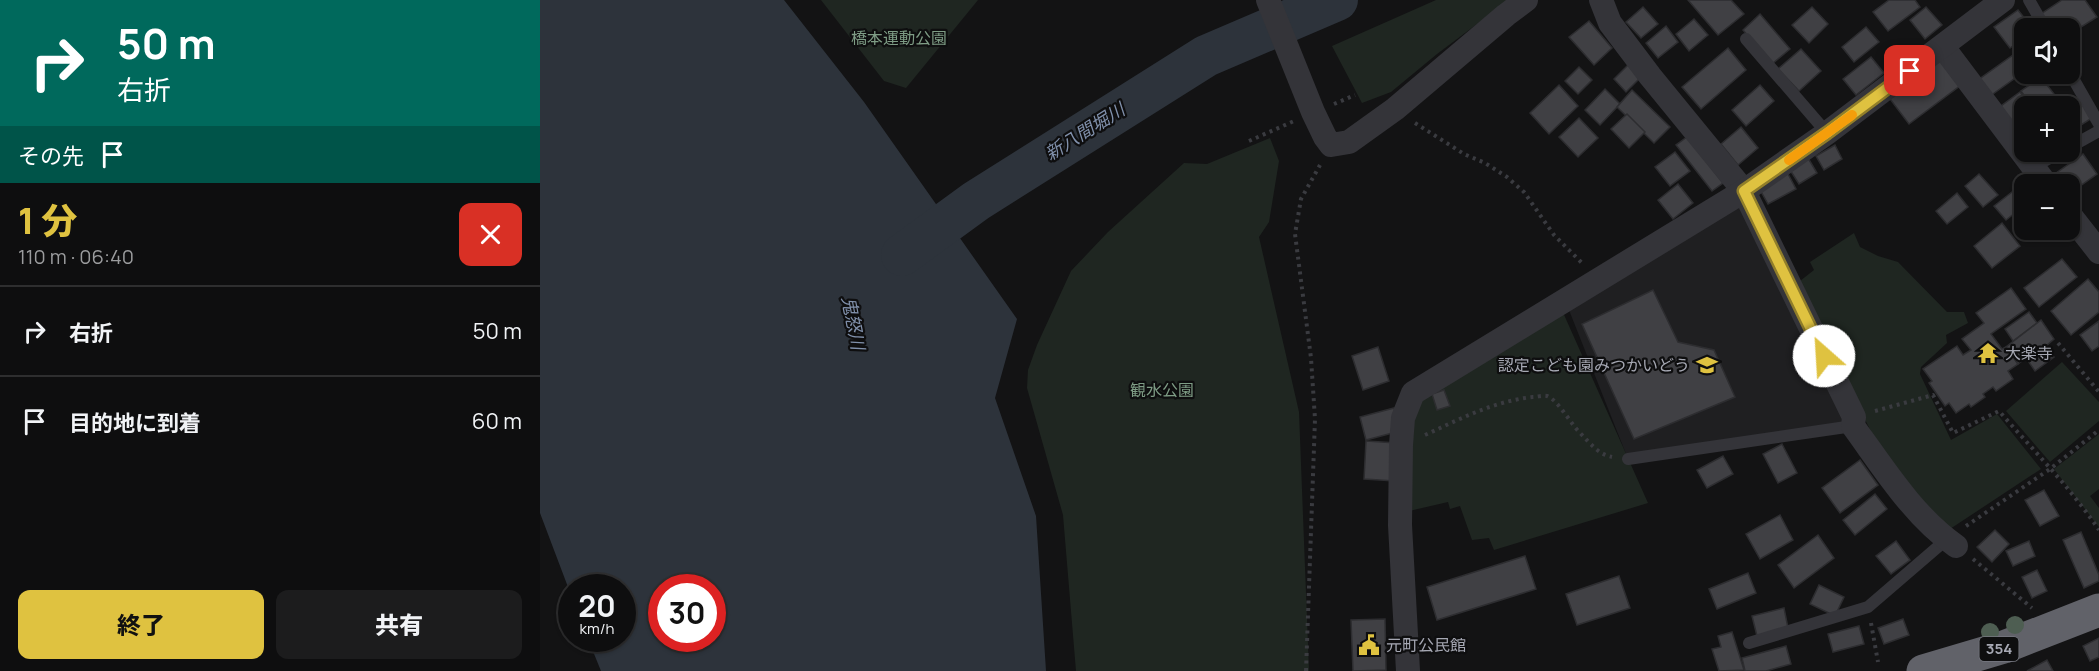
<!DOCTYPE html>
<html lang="ja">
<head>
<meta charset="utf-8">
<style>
  :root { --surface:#0e0e0f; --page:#1c1c1d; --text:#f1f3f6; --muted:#9b9c9e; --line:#2e2e2f; --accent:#dfc240 }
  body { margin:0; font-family:Manrope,"Noto Sans JP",sans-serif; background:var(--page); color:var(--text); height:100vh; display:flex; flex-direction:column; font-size:22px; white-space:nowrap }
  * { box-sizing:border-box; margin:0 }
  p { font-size:20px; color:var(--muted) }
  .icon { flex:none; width:33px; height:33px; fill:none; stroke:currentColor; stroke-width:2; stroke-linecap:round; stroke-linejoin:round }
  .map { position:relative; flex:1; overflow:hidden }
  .drawer { display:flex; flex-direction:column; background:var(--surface); width:540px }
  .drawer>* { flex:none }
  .banner { background:#00695c; color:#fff; overflow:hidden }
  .controls { position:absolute; left:1474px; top:18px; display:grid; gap:12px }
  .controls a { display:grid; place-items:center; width:66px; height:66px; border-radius:12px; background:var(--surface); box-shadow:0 2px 4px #0004,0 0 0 2px var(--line); font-size:30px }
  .speed { position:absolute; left:18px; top:574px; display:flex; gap:12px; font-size:30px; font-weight:700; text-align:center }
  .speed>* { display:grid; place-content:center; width:78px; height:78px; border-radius:50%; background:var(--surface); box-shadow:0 2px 4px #0004,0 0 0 2px var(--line); line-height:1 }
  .speed small { font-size:15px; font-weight:400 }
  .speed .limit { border:9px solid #d22; background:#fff; color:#111 }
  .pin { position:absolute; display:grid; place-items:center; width:51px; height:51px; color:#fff; margin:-26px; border-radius:12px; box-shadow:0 3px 9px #0006 }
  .me { position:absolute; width:66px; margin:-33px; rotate:334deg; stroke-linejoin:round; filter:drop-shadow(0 0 4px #0008) }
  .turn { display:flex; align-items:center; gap:21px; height:126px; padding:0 18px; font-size:27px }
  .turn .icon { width:78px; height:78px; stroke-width:2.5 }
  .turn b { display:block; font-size:42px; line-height:51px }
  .then { display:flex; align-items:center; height:57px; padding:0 18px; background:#0003; gap:12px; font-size:22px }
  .round { display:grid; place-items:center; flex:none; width:63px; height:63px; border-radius:12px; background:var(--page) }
  .head { display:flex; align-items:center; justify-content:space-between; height:102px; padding:0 18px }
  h1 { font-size:36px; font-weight:800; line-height:45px; color:var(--accent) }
  .action { display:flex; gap:12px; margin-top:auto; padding:12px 18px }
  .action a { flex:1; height:69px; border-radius:12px; background:var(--accent); color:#111; font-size:24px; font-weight:800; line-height:69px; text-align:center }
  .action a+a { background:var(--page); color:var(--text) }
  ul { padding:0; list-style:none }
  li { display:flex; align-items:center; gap:18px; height:90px; padding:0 18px; border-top:2px solid var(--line) }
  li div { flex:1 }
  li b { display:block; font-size:22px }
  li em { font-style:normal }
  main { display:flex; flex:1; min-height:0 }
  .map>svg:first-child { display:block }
  .built { fill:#1f1f21 }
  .green { fill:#1f2621 }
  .water { fill:#2d333b; fill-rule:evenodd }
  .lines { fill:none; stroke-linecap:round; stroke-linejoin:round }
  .river { stroke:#2d333b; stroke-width:42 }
  .building { fill:#404044; stroke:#2d2d30; stroke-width:1.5 }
  .path { stroke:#3a3b40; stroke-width:4; stroke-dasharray:3 4.5; stroke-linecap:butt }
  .lane { stroke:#343439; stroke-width:12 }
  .street { stroke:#343439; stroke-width:24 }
  .highway { stroke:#616269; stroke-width:33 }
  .tree { fill:#4e5e52 }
  .route-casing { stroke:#917e2a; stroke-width:15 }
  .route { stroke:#dfc240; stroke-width:10 }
  .slow { stroke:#f59e0b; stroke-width:10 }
  .labels { text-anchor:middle; stroke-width:4.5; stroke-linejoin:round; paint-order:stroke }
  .shield { fill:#0e0e0f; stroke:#787a82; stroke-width:1.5 }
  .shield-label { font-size:15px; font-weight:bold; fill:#a6a8b3 }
  .park-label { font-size:16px; fill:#7e9c85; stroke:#0e0e0f }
  .poi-label { font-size:16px; fill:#a6a8b3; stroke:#0e0e0f; text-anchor:start }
  .water-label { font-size:18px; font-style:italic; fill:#8090ab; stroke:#0e0e0f }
</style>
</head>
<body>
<main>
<section class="drawer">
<div class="banner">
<div class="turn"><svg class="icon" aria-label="right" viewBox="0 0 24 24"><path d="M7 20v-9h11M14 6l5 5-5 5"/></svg><div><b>50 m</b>右折</div></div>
<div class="then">その先<svg class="icon" aria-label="arrive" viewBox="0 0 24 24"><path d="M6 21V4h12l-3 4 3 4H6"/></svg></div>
</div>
<div class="head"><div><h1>1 分</h1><p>110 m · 06:40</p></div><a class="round" style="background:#d93025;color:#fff"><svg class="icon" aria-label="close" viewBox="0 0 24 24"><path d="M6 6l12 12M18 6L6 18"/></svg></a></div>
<ul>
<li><svg class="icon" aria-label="right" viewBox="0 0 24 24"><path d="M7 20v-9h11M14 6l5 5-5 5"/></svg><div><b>右折</b></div><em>50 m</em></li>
<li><svg class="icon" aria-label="arrive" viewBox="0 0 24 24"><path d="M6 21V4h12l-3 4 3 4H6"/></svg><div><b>目的地に到着</b></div><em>60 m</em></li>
</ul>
<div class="action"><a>終了</a><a>共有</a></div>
</section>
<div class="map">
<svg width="1559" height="671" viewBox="0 0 1559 671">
  <rect width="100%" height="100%" fill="#131314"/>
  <polygon class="built" points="1204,202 1313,426 1088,459 1027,305"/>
  <g class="green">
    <polygon points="281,0 438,0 366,88 344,81"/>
    <polygon points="896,0 969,0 897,54 851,92 822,103 792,46"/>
    <polygon points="730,138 739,161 729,222 719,237 759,412 769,671 536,671 523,515 487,388 488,370 497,345 531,271 568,232 644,163 667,164"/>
    <polygon points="1314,233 1320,247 1338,256 1358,262 1407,312 1424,312 1428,323 1406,335 1407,343 1381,367 1380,374 1411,440 1457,414 1501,469 1410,529 1383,508 1343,454 1320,410 1260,281 1274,270 1270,262"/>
    <polygon points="1021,308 1108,503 954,550 949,538 932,540 920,506 910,509 908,502 869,511 875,400"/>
    <polygon points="1522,362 1559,402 1559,421 1510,462 1466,411"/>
    <polygon points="1559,434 1559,489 1550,496 1559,508 1559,527 1514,469"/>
  </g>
  <path class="water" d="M0,0H244L324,102L477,319L455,398L496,516L506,671H61L48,639H82V588H32L31,595L0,513ZM122,588H172V639H122Z"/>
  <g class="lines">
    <polyline class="river" points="362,255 436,201 666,56 797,0"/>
  </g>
  <g class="building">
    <polygon points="1148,0 1191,0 1204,14 1178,35"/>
    <polygon points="1349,0 1375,0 1380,7 1348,31 1333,12"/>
    <polygon points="1522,0 1545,0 1557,17 1530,34 1530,28 1510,28 1501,14"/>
    <polygon points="1103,7 1118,24 1101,38 1086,22"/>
    <polygon points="1272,7 1288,24 1269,43 1252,25"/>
    <polygon points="1386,7 1402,25 1385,39 1370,20"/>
    <polygon points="1478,10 1492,28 1485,28 1485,37 1470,48 1454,27"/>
    <polygon points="1220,14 1250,49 1232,64 1203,30"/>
    <polygon points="1154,19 1168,35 1149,51 1136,34"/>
    <polygon points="1049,21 1072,48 1054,65 1029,37"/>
    <polygon points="1126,26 1138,42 1118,58 1106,43"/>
    <polygon points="1326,27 1339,42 1314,62 1302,47"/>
    <polygon points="1188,48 1206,70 1161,109 1142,87"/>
    <polygon points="1261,49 1281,71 1259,91 1238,69"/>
    <polygon points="1473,55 1485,71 1450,96 1438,80"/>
    <polygon points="1400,56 1421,85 1369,124 1347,95"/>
    <polygon points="1331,57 1344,73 1316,95 1303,79"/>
    <polygon points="1088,65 1100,78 1086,92 1074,79"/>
    <polygon points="1039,67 1052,80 1038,94 1025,81"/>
    <polygon points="1501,77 1514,94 1496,106 1492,106 1481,91"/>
    <polygon points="1019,85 1038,106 1009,134 990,113"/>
    <polygon points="1220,85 1234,101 1206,126 1192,110"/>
    <polygon points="1065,89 1080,104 1060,125 1045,110"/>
    <polygon points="1092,90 1130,127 1114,143 1077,107"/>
    <polygon points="1480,92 1491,106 1485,106 1485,115 1473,124 1461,106"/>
    <polygon points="1539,97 1552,118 1530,132 1530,106 1523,106"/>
    <polygon points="1087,114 1105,132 1089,148 1071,129"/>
    <polygon points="1039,118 1058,138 1038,157 1019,137"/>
    <polygon points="1201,127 1218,148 1198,165 1181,144"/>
    <polygon points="1147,137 1183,183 1172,191 1136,145"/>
    <polygon points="1295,145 1302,159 1284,170 1276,156"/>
    <polygon points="1135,152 1150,171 1130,186 1115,167"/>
    <polygon points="1543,154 1557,174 1530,193 1530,184 1518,184 1512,176"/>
    <polygon points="1268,158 1277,173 1259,184 1250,170"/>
    <polygon points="1247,172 1256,189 1228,204 1219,188"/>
    <polygon points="1439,174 1458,195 1443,207 1425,186"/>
    <polygon points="1138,184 1153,203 1133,219 1118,200"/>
    <polygon points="1481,185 1485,190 1485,205 1466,220 1454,206"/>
    <polygon points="1417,193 1428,207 1407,224 1396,211"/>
    <polygon points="1462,223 1480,246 1452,268 1434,246"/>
    <polygon points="1522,259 1537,277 1499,307 1484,288"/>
    <polygon points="1548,279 1559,292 1559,312 1531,335 1511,311"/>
    <polygon points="1471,288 1486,309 1451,334 1462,349 1466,347 1478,364 1468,371 1473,379 1456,391 1453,387 1443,394 1445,397 1431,407 1429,404 1416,413 1409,403 1405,406 1389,383 1392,381 1383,369 1417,346 1423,355 1431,350 1422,339 1444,323 1436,313"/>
    <polygon points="1113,290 1138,342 1174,350 1195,397 1094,439 1042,324"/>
    <polygon points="1489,312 1497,323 1473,341 1465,329"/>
    <polygon points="1501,320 1514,339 1506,346 1514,357 1495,371 1486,358 1478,364 1466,347"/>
    <polygon points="1559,321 1559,346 1552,351 1540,335"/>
    <polygon points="838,347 849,381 823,390 812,356"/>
    <polygon points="904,390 910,406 897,410 892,394"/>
    <polygon points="854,408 860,431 826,440 820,417"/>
    <polygon points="826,441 857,443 855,481 824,479"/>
    <polygon points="1242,444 1257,473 1238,483 1223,454"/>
    <polygon points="1183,456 1193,474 1167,488 1157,470"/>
    <polygon points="1320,460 1338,485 1300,513 1282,488"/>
    <polygon points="1504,490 1519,516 1500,526 1485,500"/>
    <polygon points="1335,494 1347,509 1315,535 1303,520"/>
    <polygon points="1240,515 1253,540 1220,559 1206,534"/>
    <polygon points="1455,530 1469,544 1452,562 1437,547"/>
    <polygon points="1541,532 1559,575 1559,581 1544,588 1523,540"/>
    <polygon points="1278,535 1294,558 1254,588 1238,565"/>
    <polygon points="1356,541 1370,560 1351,574 1336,556"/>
    <polygon points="1489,541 1495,556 1473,566 1466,551"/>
    <polygon points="985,556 996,589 897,620 887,587"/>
    <polygon points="1497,570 1507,591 1492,598 1482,577"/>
    <polygon points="1208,573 1216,593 1177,609 1169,589"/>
    <polygon points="1079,576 1090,608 1037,625 1026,594"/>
    <polygon points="1279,585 1304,597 1295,616 1270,604"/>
    <polygon points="1244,608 1248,628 1217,636 1212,616"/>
    <polygon points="845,619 846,670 813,671 811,620"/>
    <polygon points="1363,619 1369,635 1344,644 1338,628"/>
    <polygon points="1319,626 1324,644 1293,652 1288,634"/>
    <polygon points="1192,632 1204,670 1179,671 1172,649 1181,647 1178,636"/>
    <polygon points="1559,638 1559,657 1550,661 1543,646"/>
    <polygon points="1246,646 1251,664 1226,671 1205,671 1202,658"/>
    <polygon points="1507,660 1513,671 1487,671"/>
  </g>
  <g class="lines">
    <g class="path">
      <polyline points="794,104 815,95"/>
      <polyline points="875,123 924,154 945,163 967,177 984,192 1014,235 1043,264"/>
      <polyline points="709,141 754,121"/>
      <polyline points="1518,343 1559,392"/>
      <path d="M1335,411L1393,395L1413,433L1459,411C1493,450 1530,487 1559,530"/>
      <path d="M885,435C920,419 954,401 993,397C997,397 1003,395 1007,396C1018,400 1031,424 1040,433C1051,444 1058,454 1072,457"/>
      <polyline points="1426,526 1510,469 1559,430"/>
      <polyline points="1433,559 1492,608"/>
      <polyline points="1331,623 1338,662"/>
      <polyline points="766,671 775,419 771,358 755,234 761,199 780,165"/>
    </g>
    <g class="lane">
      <polyline points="1489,0 1505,28"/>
      <polyline points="1206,39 1287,133"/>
      <polyline points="1530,73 1559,124"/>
      <polyline points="1530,147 1559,131"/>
      <polyline points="1493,167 1521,152"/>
      <polyline points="1088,459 1313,426"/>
      <polyline points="1209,643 1328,607 1407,539"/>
    </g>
    <g class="street">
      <polyline points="728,0 773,112 785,137 791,145 809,142 855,109 966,15 986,0"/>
      <path d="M1061,0L1070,23L1110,76L1204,191L1314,417L1313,426C1343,467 1373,516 1416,546"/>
      <polyline points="1403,47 1506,184"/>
      <polyline points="1530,215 1559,252"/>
      <polyline points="868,671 860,525 861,445 863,418 873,393 1204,191 1287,133 1463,0"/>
    </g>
    <polyline class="highway" points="1383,671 1464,647 1559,610"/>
  </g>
  <g class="tree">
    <circle cx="1475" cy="625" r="9"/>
    <circle cx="1450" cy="632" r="9"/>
  </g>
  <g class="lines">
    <defs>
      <polyline id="route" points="1284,356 1204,191 1287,133 1370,71"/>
    </defs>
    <use href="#route" class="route-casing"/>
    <use href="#route" class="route"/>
    <polyline class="slow" points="1249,160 1312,115"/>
  </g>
  <defs>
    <symbol id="temple-bare" viewBox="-9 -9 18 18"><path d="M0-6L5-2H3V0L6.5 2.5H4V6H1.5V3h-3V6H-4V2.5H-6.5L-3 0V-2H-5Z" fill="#dfc240" stroke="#0e0e0f" stroke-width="2.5" paint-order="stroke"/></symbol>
    <symbol id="school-bare" viewBox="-9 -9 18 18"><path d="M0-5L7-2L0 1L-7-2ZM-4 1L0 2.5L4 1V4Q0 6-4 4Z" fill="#dfc240" stroke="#0e0e0f" stroke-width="2.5" paint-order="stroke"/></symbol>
    <symbol id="civic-bare" viewBox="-9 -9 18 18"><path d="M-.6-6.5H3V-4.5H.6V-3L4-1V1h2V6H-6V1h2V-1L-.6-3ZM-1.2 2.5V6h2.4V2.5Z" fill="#dfc240" stroke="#0e0e0f" stroke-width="2.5" paint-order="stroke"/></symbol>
  </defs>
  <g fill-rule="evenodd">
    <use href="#temple-bare" x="1433" y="338" width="30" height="30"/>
    <use href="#school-bare" x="1152" y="350" width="30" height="30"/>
    <use href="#civic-bare" x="814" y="630" width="30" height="30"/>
  </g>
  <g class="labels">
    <rect class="shield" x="1439.5" y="637" width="39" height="24" rx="4.5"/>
    <g class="shield-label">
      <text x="1459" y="654">354</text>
    </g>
    <g class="park-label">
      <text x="359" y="44">橋本運動公園</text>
      <text x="622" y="396">観水公園</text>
    </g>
    <g class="poi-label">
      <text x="1465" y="359">大楽寺</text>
      <text x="1150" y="371" text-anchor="end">認定こども園みつかいどう</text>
      <text x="846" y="651">元町公民館</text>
    </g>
    <g class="water-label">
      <text transform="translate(545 132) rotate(-32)" y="6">新八間堀川</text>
      <text transform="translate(313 323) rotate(79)" y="6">鬼怒川</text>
    </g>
  </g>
</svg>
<div class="controls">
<a><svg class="icon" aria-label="sound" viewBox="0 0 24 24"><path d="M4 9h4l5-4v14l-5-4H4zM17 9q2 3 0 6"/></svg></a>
<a>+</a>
<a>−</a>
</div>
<div class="speed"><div>20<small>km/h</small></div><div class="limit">30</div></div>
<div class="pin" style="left:1370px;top:71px;background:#d93025"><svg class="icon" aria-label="arrive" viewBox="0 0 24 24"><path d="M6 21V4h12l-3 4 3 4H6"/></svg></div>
<svg class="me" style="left:1284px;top:356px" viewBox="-20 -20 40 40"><circle r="19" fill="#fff"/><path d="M0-13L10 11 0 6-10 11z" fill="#dfc240"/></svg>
</div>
</main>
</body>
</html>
